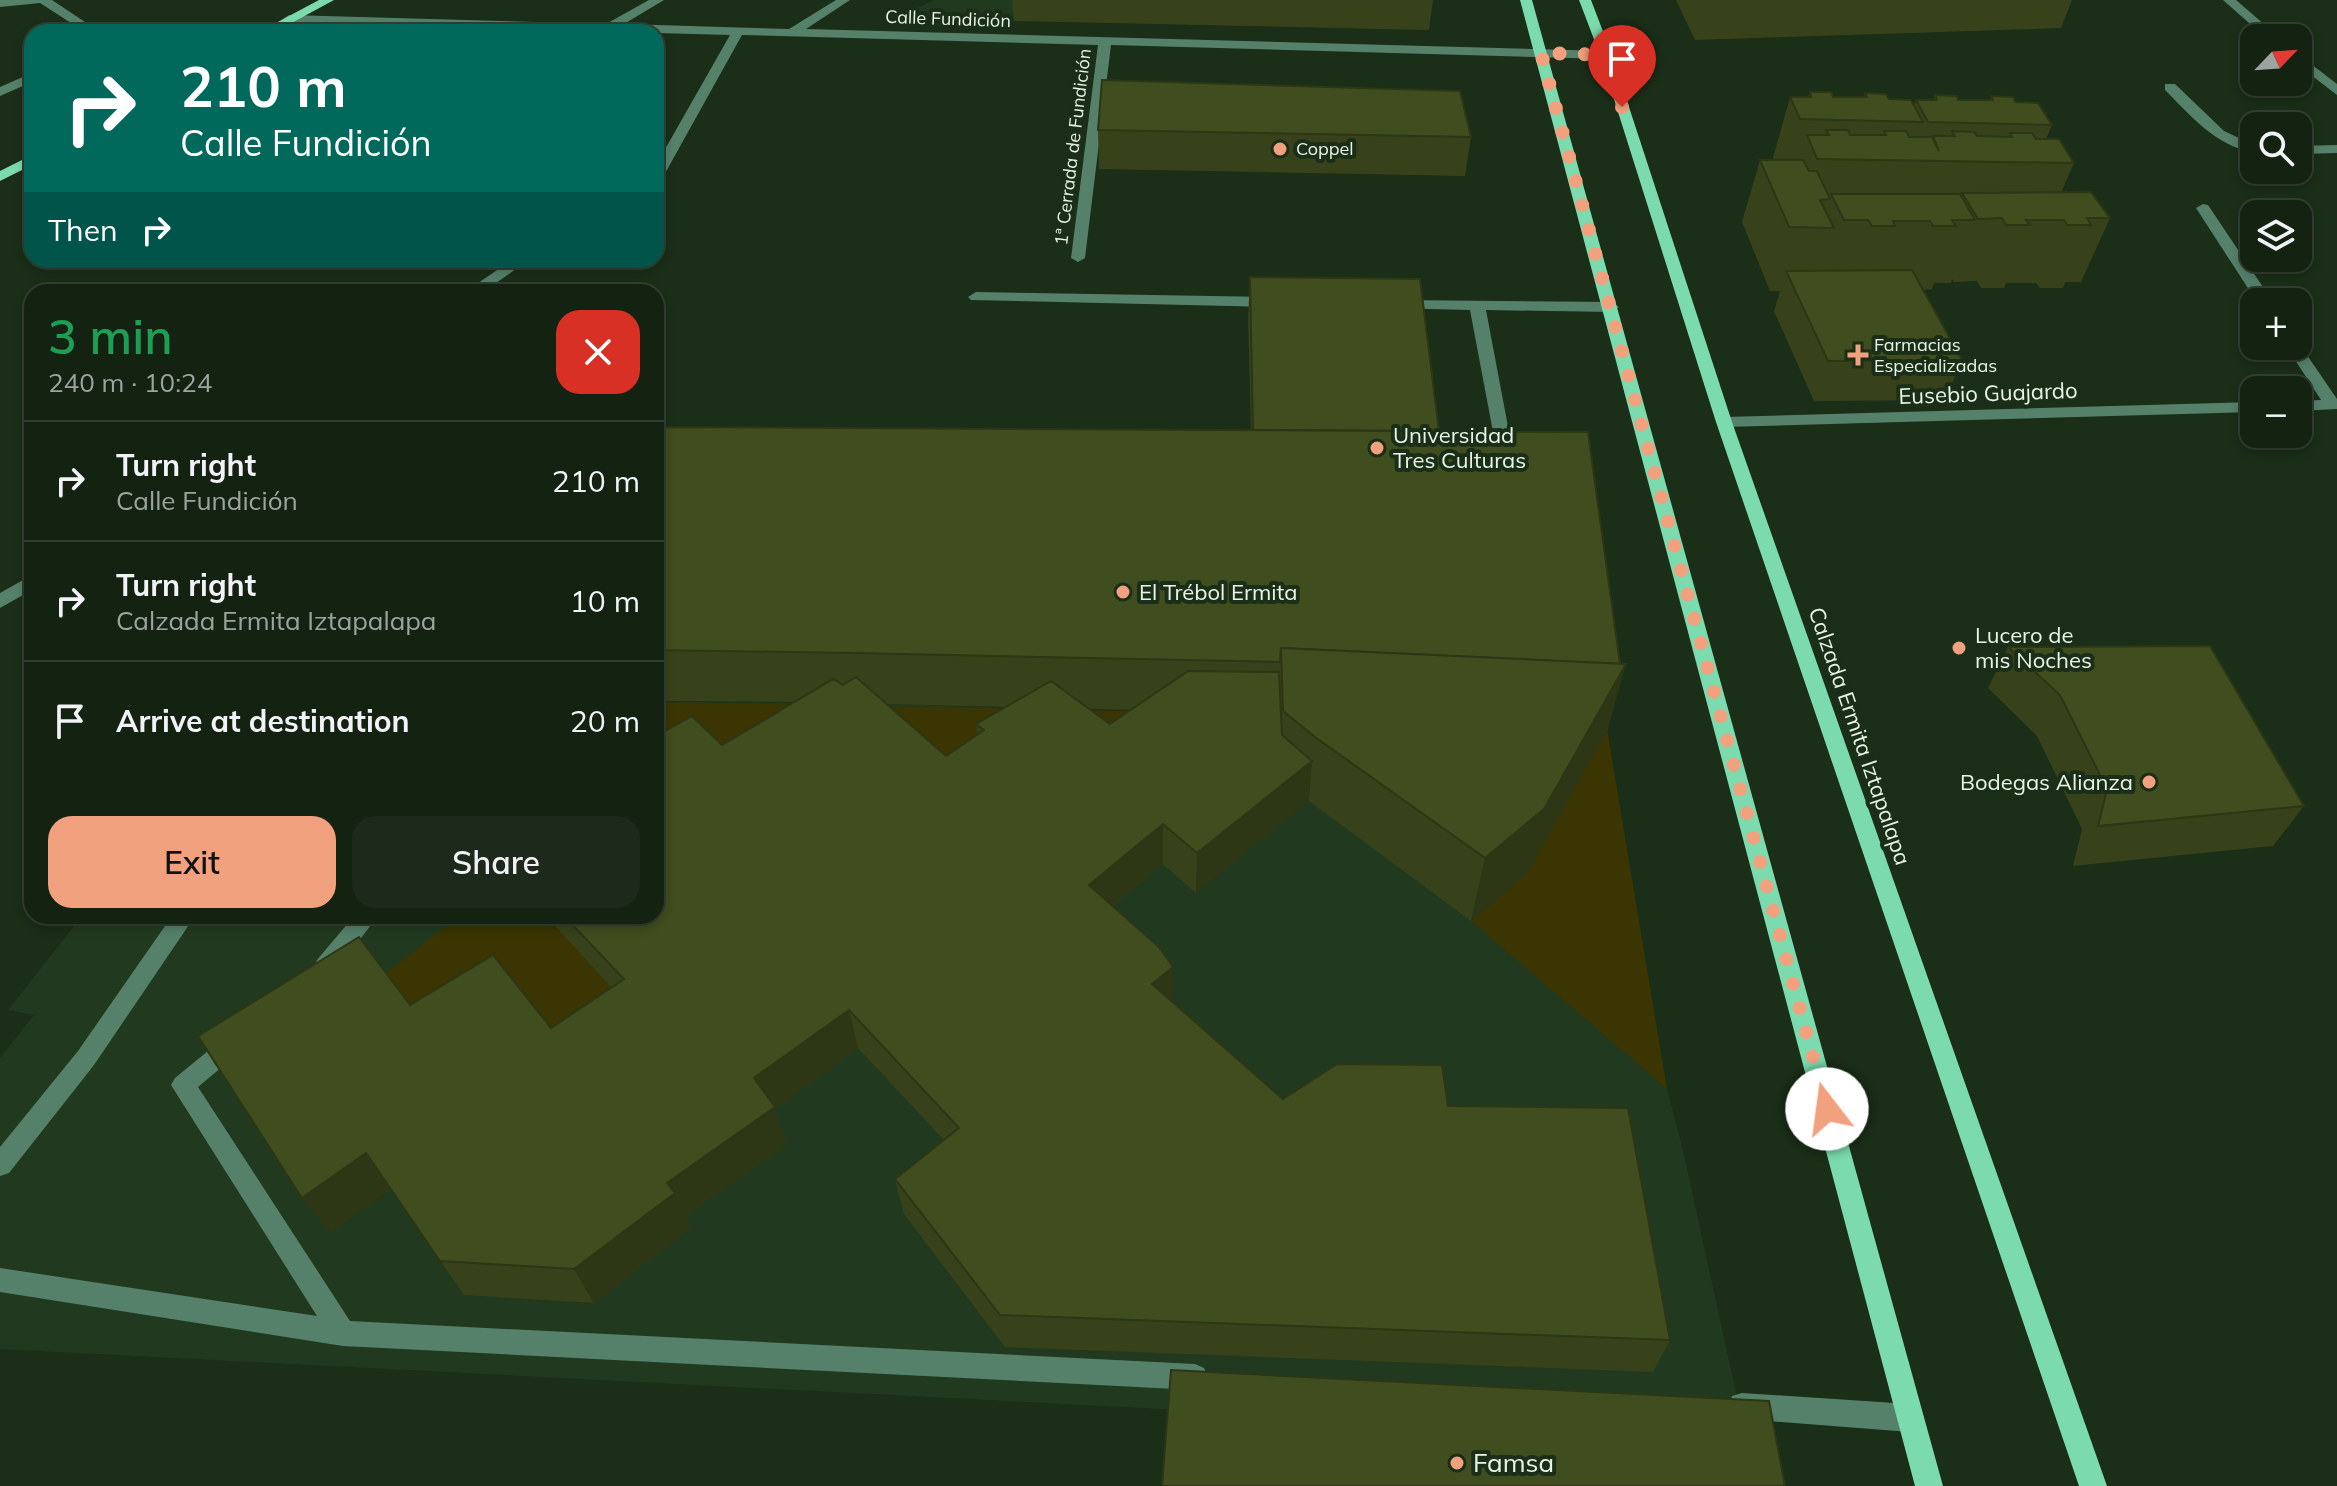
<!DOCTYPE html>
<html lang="en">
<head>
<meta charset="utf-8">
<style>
  :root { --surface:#142212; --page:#1d2a1b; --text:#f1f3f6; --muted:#9da49f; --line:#333f32; --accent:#f2a17e }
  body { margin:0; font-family:Mulish,sans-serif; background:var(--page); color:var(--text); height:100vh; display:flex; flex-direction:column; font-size:30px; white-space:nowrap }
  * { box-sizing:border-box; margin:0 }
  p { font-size:26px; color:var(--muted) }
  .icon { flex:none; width:44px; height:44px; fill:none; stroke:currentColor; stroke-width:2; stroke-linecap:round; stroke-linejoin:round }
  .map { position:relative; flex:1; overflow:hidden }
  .drawer { position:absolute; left:24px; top:284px; width:640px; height:640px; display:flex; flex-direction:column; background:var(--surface); border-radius:24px; box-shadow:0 4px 12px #0003,0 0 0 2px var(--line) }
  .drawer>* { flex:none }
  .banner { position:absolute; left:24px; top:24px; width:640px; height:244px; border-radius:24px; box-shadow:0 4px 12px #0003,0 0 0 2px var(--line); background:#00695c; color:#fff; overflow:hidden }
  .needle { width:52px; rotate:65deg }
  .fabs { position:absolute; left:2240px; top:24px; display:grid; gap:16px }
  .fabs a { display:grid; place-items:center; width:72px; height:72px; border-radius:16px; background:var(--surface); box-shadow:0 4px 12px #0003,0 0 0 2px var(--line); font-size:40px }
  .pin { position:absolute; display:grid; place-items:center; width:68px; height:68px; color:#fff; margin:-82px -34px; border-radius:50% 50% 50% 0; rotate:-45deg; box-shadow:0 0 8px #0007 }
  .pin .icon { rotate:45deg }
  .me { position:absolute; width:88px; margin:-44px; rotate:345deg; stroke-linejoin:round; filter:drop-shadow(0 0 6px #0008) }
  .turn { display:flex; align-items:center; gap:28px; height:168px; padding:0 24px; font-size:36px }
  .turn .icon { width:104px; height:104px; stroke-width:2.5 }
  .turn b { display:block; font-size:56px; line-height:68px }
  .then { display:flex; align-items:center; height:76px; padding:0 24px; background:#0003; gap:16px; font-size:30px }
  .round { display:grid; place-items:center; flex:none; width:84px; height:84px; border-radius:24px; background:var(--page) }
  .head { display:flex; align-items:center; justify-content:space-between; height:136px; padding:0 24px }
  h1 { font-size:48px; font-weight:600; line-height:60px; color:#1e9e55 }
  .button { display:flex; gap:16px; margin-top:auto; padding:16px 24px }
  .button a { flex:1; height:92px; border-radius:24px; background:var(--accent); color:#111; font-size:32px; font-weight:600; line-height:92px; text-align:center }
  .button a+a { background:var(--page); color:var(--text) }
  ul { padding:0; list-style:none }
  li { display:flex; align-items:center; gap:24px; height:120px; padding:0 24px; border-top:2px solid var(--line) }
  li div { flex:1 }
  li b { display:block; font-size:30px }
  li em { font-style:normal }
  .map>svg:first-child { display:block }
  .built { fill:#213a1f }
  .green { fill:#3a3502 }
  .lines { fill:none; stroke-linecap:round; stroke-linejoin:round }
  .minor { fill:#55816b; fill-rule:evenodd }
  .major { fill:#7bdbae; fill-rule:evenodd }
  .wall { fill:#37421a; fill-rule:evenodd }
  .shaded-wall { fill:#2d3615 }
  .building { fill:#404d1e; stroke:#2d3615; stroke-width:2 }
  .route { stroke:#f2a17e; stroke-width:14; stroke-dasharray:0 25.2 }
  .poi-dot { fill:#f2a17e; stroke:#1a2e18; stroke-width:3 }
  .labels { text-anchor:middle; stroke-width:8; stroke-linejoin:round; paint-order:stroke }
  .far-street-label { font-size:18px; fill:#e7f4e6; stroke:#1a2e18 }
  .far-poi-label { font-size:18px; fill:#e7f4e6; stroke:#1a2e18; text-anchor:start }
  .street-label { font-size:22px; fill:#e7f4e6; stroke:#1a2e18 }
  .poi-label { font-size:22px; fill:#e7f4e6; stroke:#1a2e18; text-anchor:start }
  .near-poi-label { font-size:26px; fill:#e7f4e6; stroke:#1a2e18; text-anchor:start }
</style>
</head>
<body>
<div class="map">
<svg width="2337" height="1486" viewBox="0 0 2337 1486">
  <rect width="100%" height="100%" fill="#1a2e18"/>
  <g class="built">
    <polygon points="934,0 1422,0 1429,30 897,17"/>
    <polygon points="656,702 865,703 1607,729 1667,1089 1681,1142 1739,1406 1742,1439 0,1349 0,1058 34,1015 8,1010 82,916 656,916"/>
  </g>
  <g class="green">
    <polygon points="656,702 1188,712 982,764 656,784"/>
    <polygon points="1607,729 1667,1089 1471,921 1527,873"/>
    <polygon points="459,916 547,916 640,1018 433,1043 382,976"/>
  </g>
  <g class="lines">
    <g class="minor">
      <polygon points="0,0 52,0 100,32 85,32 40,3 0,7"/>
      <polygon points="649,0 664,0 624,24 789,29 836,0 850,0 806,29 1606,51 1612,55 1606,59 1111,45 1085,258 1078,262 1071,258 1098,45 742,35 663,177 656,181 656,165 730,35 289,23 283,19 289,15 606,24"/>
      <polygon points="2223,0 2236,0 2280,38 2266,38"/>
      <polygon points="2298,54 2337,84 2337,95 2298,65"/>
      <polygon points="32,73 32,82 0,96 0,87"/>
      <path d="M2165,84H2175L2224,131L2254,145V153C2215,145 2192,117 2165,90Z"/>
      <polygon points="2337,145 2337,153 2298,154 2298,146"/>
      <polygon points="2203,204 2208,205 2273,302 2257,302 2196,208"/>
      <polygon points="512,260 529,260 483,292 465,292"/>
      <polygon points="976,292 1275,297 1283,302 1275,307 971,300 968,297"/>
      <polygon points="1395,300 1611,302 1619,307 1611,312 1486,310 1513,453 1505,458 1497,453 1470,310 1390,308 1387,305"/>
      <polygon points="2298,342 2337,399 2337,409 2298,411 2298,401 2321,400 2286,346 2298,346"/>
      <polygon points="2254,402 2254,412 1724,427 1716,422 1724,417"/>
      <polygon points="32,575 32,590 0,608 0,593"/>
      <polygon points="172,916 195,916 94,1065 9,1173 0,1176 0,1147 78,1051"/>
      <polygon points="354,916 378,916 333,974 325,976 317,974 314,967 317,960"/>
      <polygon points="233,1034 241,1037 245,1044 241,1051 198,1087 350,1321 1195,1364 1204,1368 1208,1377 1204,1386 1195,1390 343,1346 0,1292 0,1268 317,1316 171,1085 175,1078 225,1037"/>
      <polygon points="1742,1393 1910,1404 1920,1408 1924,1418 1920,1428 1910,1432 1742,1419 1732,1416 1729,1406 1732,1396"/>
    </g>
    <g class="major">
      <polygon points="319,0 334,0 275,32 259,32"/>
      <polygon points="1520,0 1532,0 1943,1486 1915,1486"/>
      <polygon points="1579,0 1591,0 1612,55 1732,422 2107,1486 2079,1486 1716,422 1600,55"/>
      <polygon points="32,155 32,165 0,181 0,171"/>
    </g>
  </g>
  <g class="wall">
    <polygon points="1012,0 1433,0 1429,30 1014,21"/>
    <polygon points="1676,0 2072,0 2061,28 1695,40"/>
    <polygon points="1810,92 1833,97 1864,97 1865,93 1914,105 1916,100 1933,100 1935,95 1958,100 1990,100 1991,96 2015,102 2052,125 2046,139 2074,163 2061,193 2110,218 2081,282 2065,282 2063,288 2040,288 2036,283 2006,283 2004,288 1981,288 1977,281 1954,282 1952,279 1951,283 1934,283 1932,289 1923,290 1962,360 1945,400 1814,401 1774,311 1780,291 1770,291 1742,222 1760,160 1774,160 1773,158 1790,97 1808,97"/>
    <polygon points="1098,130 1471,137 1465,176 1099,169"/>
    <path d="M1250,277L1608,729L1527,873L1471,921L1309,801L1196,893L1163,864L1113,906L1173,1003L1283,1099L1448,1106L1670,1340L1653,1372L1005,1347L904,1214L895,1179L944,1140L858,1048L775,1109L787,1144L685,1217L691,1228L594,1303L464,1295L391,1189L330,1233L410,1005L551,1028L612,988L546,916H656V736L722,745L794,702L656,701V427L1251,430L1248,317ZM887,704L1006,707L976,724L977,735L946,756ZM1088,709L1132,710L1110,724Z"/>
    <polygon points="2008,647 2304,806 2273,846 2073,866 2082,829 2037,736 1988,688"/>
  </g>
  <g class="shaded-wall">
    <polygon points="1626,664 1608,729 1527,873 1471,921 1485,858"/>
    <polygon points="1312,761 1309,801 1196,893 1197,853"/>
    <polygon points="1163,824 1163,864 1091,924 1089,885"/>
    <polygon points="1173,967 1173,1005 1152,984"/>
    <polygon points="849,1010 858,1048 775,1109 787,1144 685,1217 691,1228 594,1303 574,1269 667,1183 754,1078"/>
    <polygon points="366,1153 392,1189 330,1233 302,1198"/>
  </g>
  <g class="building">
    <polygon points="1102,80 1460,91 1471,137 1098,130"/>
    <polygon points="1810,92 1831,92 1833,97 1867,97 1865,93 1886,94 1889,99 1911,100 1923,122 1800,119 1790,97 1811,97"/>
    <polygon points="1935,95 1957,96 1958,100 1993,100 1991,96 2013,97 2015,102 2038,103 2052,125 1928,122 1916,100 1937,100"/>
    <polygon points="1826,130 1848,130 1850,135 1886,135 1884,131 1906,131 1909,137 1932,137 1939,151 1933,136 1955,136 1952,131 1974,132 1977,136 2012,137 2010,133 2032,133 2036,139 2059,139 2074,163 1817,159 1807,135 1829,135"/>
    <polygon points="1760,160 1803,160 1809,171 1817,171 1830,199 1820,200 1834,228 1789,227"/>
    <polygon points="2091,192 2110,218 2087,218 2091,225 2067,225 2064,220 2026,220 2030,225 2006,225 2002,218 1978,219 1962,193"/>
    <polygon points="1831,194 1960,194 1975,220 1952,220 1956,226 1933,226 1930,221 1893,221 1895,226 1872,226 1868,220 1844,220"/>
    <polygon points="1912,270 1962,360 1828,361 1786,271"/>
    <polygon points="1250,277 1420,279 1439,431 1253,430"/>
    <polygon points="656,427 1588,432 1620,664 1281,648 1280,662 855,653 656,650"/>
    <polygon points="2210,646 2304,806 2098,826 2107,789 2060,695 2008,647"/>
    <polygon points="1281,648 1626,664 1544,809 1485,858 1315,737 1283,711"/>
    <polygon points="1188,671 1279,672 1282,735 1312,761 1197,853 1163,824 1089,885 1159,947 1173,967 1152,984 1283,1099 1337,1064 1442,1065 1448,1106 1628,1108 1670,1340 1000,1315 895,1179 959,1128 849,1010 754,1078 775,1107 667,1183 675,1193 574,1269 440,1261 366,1153 302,1198 198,1036 359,937 410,1005 493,955 551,1028 624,979 564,916 656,916 656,786 662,782 656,776 656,736 692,716 722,745 833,679 843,685 856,677 946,756 984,730 976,724 1051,681 1110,724"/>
    <polygon points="1171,1370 1769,1401 1785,1486 1162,1486"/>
  </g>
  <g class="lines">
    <polyline class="route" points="1622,107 1606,55 1541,53 1827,1109"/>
  </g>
  <g class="poi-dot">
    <circle cx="1280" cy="149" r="8"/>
    <path d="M1854 343h8v8h8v8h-8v8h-8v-8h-8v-8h8z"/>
    <circle cx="1377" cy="448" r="8"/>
    <circle cx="1123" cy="592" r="8"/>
    <circle cx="1959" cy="648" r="8"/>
    <circle cx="2149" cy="782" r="8"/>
    <circle cx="1457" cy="1463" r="8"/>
  </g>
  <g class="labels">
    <g class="far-street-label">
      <text transform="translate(948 19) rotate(2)" y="6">Calle Fundición</text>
      <text transform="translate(1073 147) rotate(-83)" y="6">1ª Cerrada de Fundición</text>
    </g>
    <g class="far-poi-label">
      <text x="1296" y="155">Coppel</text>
      <text x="1874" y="351">Farmacias<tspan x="1874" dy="21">Especializadas</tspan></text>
    </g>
    <g class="street-label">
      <text transform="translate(1988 393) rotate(-2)" y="8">Eusebio Guajardo</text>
      <text transform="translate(1860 736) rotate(71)" y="8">Calzada Ermita Iztapalapa</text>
    </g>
    <g class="poi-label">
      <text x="1393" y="443">Universidad<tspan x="1393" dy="25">Tres Culturas</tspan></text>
      <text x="1139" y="600">El Trébol Ermita</text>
      <text x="1975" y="643">Lucero de<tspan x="1975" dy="25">mis Noches</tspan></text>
      <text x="2133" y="790" text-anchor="end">Bodegas Alianza</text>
    </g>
    <g class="near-poi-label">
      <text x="1473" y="1472">Famsa</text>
    </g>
  </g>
</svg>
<div class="fabs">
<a><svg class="needle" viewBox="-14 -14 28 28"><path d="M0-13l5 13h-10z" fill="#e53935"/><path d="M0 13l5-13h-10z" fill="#9da49f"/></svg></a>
<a><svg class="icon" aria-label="search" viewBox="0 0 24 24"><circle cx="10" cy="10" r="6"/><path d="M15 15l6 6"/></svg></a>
<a><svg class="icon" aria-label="layers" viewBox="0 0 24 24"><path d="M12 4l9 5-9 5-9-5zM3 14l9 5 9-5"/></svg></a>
<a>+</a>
<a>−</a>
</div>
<div class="pin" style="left:1622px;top:107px;background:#d93025"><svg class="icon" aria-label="arrive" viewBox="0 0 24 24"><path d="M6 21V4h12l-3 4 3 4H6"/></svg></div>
<svg class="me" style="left:1827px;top:1109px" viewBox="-20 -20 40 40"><circle r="19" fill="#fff"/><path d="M0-13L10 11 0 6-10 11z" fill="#f2a17e"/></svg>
<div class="banner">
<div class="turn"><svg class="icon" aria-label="right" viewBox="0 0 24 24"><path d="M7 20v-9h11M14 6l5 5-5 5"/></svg><div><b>210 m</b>Calle Fundición</div></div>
<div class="then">Then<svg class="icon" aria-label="right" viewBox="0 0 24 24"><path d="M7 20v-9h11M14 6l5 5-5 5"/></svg></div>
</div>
<section class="drawer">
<div class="head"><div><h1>3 min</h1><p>240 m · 10:24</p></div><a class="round" style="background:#d93025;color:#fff"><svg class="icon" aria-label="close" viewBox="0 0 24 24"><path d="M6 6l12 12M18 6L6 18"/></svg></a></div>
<ul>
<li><svg class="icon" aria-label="right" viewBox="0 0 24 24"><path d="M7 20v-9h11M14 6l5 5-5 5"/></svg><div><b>Turn right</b><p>Calle Fundición</p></div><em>210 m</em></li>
<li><svg class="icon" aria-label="right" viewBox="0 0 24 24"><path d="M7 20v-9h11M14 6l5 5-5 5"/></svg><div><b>Turn right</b><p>Calzada Ermita Iztapalapa</p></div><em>10 m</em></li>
<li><svg class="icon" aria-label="arrive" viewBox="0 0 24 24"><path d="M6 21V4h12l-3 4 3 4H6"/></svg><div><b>Arrive at destination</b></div><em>20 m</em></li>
</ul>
<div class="button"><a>Exit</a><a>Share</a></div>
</section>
</div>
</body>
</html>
